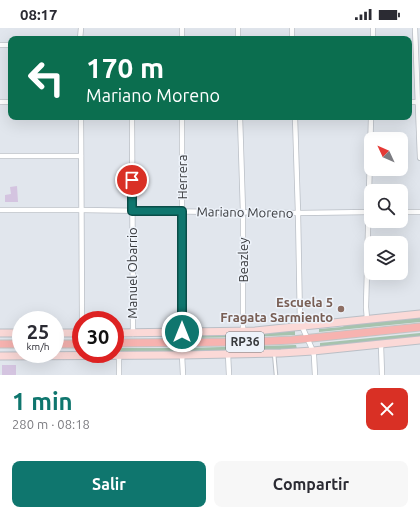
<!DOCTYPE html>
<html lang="es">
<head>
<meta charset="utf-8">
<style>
  :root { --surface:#fff; --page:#f7f7f7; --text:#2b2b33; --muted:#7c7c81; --accent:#0f766e }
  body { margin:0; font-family:Ubuntu,sans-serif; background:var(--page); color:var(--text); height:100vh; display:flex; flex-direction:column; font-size:15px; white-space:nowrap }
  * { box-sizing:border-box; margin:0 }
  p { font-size:13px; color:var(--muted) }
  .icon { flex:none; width:22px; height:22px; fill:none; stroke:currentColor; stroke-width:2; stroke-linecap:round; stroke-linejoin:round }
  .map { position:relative; height:347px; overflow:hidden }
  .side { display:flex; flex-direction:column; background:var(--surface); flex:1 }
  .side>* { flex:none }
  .hud { position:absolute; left:8px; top:8px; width:404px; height:84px; border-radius:8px; box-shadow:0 4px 16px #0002; background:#0b6e4f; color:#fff; overflow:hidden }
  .needle { width:26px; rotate:314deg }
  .controls { position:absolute; left:364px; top:104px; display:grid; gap:8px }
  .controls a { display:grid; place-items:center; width:44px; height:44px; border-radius:8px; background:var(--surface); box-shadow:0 4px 16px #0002; font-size:20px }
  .speed { position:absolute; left:12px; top:283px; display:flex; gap:8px; font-size:20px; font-weight:700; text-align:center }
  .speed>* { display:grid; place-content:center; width:52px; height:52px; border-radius:50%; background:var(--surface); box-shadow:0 4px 16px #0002; line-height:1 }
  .speed small { font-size:10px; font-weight:400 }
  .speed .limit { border:6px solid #d22; background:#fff; color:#111 }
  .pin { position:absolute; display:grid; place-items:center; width:34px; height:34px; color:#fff; margin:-17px; border:2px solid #fff; border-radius:50%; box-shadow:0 1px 4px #0007 }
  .me { position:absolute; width:44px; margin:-22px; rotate:0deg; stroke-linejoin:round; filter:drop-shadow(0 0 3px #0008) }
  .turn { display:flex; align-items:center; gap:14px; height:84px; padding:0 12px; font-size:18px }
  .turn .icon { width:52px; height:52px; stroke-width:2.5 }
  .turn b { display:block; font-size:28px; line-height:34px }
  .round { display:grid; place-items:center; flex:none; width:42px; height:42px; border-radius:8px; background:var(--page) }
  .overview { display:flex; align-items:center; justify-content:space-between; height:68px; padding:0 12px }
  h1 { font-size:24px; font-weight:700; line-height:30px; color:var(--accent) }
  .cta { display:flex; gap:8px; margin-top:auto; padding:8px 12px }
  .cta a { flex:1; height:46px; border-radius:8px; background:var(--accent); color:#fff; font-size:16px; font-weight:700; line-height:46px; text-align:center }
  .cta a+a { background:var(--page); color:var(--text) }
  .status { display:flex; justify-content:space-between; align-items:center; height:28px; padding:0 20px; background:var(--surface); direction:ltr }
  .status svg { height:11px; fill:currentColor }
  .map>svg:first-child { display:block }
  .green { fill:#a6c3ae }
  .building { fill:#d4c4e0 }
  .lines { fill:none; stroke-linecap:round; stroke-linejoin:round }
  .lane-casing { stroke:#babfc6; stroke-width:4.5 }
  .street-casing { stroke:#babfc6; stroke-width:6 }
  .secondary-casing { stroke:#babfc6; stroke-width:9 }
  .primary-casing { stroke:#c3c4c5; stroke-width:9 }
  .lane { stroke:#fff; stroke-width:2.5 }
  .street { stroke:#fff; stroke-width:4.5 }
  .secondary { stroke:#fbd9d7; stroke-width:7 }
  .primary { stroke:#f7b3b0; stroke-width:7 }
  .route-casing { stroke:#0a4d48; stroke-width:10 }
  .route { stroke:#0f766e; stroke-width:7 }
  .education-dot { fill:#8d6e63; stroke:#eef3fa; stroke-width:1.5 }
  .labels { text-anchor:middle; stroke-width:3; stroke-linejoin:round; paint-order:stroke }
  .shield { fill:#eef3fa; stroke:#6f7276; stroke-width:1 }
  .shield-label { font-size:12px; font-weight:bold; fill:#383a3d }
  .street-label { font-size:13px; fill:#383a3d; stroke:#eef3fa }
  .education-label { font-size:13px; font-weight:bold; fill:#785e54; stroke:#eef3fa; text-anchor:end }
</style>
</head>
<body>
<div class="status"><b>08:17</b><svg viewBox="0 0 49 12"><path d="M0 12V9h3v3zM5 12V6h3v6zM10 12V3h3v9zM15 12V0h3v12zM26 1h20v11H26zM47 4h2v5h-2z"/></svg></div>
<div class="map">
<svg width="420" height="347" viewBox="0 0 420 347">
  <rect width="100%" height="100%" fill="#e1e6ed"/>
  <g class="green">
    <polygon points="420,289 420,294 319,304 319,301 342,299 348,296"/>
    <polygon points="295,303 295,307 247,309 188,310 188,307 247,306"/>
    <polygon points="420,305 420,309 320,319 320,315"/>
    <polygon points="296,317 297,321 188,324 188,320"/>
    <polygon points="115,320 175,320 176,324 115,325"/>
  </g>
  <g class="building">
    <polygon points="17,158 18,174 5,174 5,167 11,166 10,159"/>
    <rect x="2" y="337" width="14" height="10"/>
  </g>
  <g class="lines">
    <defs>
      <polyline id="lane" points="274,325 276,347"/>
      <g id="street">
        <polyline points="182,0 182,11"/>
        <polyline points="238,0 238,11"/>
        <polyline points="292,0 292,11"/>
        <polyline points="415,0 420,130"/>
        <polyline points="80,11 81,0"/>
        <polyline points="373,11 373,0"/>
        <polyline points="0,17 11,17"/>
        <polyline points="0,74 11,74"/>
        <polyline points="409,74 419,74"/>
        <polyline points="81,89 82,292"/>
        <polyline points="132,89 133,306"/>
        <polyline points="182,89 182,327 183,347"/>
        <polyline points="240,89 243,184 243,303"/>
        <polyline points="295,89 298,185 300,294 313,323 314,328 315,347"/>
        <polyline points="0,128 81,128"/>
        <polyline points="0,182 81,182 298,185 371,184"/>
        <polyline points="401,184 420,184"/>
        <polyline points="367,291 366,279 371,89"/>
        <polyline points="381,317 382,347"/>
        <polyline points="228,326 229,347"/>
        <polyline points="119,328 119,347"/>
      </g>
      <g id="secondary">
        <polyline points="0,305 21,305"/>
        <polyline points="55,305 81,305"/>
        <polyline points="115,305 255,303 420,286"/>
        <polyline points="0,328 182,327 281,325 313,323 420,312"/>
      </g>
      <g id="primary">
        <polyline points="115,315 246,314 292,312 420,299"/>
        <polyline points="0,316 21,316"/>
        <polyline points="55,316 81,316"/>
      </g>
    </defs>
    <use href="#lane" class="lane-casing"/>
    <use href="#street" class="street-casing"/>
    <use href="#secondary" class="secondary-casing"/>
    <use href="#primary" class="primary-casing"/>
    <use href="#lane" class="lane"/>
    <use href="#street" class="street"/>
    <use href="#secondary" class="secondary"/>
    <use href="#primary" class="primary"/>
  </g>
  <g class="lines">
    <defs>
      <polyline id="route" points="132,152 132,183 182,183 182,304"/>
    </defs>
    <use href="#route" class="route-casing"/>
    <use href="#route" class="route"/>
  </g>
  <circle class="education-dot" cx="341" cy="281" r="4"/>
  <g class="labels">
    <rect class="shield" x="226" y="304" width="38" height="20" rx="3"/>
    <g class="shield-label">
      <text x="245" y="318">RP36</text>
    </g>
    <g class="street-label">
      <text transform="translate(182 149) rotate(-90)" y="5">Herrera</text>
      <text transform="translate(245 184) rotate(1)" y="5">Mariano Moreno</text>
      <text transform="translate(243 232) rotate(-90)" y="5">Beazley</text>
      <text transform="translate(132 245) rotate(-90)" y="5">Manuel Obarrio</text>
    </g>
    <g class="education-label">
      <text x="333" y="279">Escuela 5<tspan x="333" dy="15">Fragata Sarmiento</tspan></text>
    </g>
  </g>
</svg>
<div class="controls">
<a><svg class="needle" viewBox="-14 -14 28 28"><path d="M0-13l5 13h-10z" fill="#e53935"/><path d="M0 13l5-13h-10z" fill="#7c7c81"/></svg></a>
<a><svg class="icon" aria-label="search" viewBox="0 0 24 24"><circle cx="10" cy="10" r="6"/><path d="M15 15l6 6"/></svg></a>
<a><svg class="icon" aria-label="layers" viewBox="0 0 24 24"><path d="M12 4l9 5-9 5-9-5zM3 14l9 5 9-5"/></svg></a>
</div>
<div class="speed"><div>25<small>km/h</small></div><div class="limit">30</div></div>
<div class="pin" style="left:132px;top:152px;background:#d93025"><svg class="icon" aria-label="arrive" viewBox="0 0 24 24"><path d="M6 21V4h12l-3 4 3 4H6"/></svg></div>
<svg class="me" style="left:182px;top:304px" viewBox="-20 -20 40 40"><circle r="17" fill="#0f766e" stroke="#fff" stroke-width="3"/><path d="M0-11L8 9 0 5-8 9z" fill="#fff"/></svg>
<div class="hud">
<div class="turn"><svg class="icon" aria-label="left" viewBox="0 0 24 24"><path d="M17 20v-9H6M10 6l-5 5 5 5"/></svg><div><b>170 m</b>Mariano Moreno</div></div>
</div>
</div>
<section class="side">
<div class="overview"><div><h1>1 min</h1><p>280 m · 08:18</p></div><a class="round" style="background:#d93025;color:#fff"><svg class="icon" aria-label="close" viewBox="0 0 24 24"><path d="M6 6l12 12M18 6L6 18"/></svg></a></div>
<div class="cta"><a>Salir</a><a>Compartir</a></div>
</section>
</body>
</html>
